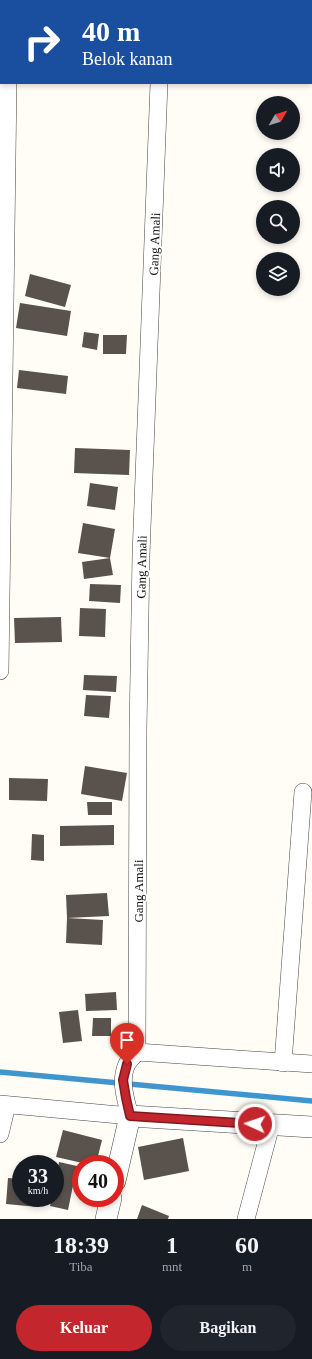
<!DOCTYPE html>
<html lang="id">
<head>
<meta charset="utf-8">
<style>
  :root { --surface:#171b24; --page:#20242c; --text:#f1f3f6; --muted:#9ea1a6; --accent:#c4262e }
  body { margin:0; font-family:Georgia,serif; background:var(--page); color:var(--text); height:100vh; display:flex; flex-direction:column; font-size:15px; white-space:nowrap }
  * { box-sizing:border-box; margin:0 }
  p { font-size:13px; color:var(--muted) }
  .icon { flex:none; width:22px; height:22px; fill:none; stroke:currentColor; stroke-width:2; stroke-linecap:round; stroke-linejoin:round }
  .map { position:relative; height:1219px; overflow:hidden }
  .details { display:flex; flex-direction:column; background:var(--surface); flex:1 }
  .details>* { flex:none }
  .banner { position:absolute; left:0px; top:0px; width:312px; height:84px; box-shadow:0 2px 6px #0003; background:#1a4fa0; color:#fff; overflow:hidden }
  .needle { width:26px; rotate:52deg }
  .controls { position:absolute; left:256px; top:96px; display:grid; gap:8px }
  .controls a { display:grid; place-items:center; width:44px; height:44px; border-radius:50%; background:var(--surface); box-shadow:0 2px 6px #0003; font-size:20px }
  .speed { position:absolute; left:12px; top:1155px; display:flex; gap:8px; font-size:20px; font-weight:700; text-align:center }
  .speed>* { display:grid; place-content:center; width:52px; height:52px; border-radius:50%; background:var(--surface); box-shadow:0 2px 6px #0003; line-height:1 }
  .speed small { font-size:10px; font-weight:400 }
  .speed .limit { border:6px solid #d22; background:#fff; color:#111 }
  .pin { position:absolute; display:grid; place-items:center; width:34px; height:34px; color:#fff; margin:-41px -17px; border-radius:50% 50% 50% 0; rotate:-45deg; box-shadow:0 0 4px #0007 }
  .pin .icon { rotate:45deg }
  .me { position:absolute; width:44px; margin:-22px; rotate:273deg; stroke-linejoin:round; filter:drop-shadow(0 0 3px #0008) }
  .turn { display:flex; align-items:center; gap:14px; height:84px; padding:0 16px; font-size:18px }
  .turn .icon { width:52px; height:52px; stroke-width:2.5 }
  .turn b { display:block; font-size:28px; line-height:34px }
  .eta { display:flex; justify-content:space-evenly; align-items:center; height:68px; text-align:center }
  .eta b { font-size:24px; font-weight:700; line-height:28px }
  .button { display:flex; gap:8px; margin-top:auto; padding:8px 16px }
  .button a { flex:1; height:46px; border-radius:24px; background:var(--accent); color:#fff; font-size:16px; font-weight:700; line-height:46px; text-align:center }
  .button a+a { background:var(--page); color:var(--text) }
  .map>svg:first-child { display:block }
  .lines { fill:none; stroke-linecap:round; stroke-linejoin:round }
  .stream { stroke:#3f96cf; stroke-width:5.5 }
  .building { fill:#5a524d }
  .minor-casing { stroke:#444; stroke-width:18 }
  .tertiary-casing { stroke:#444; stroke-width:22 }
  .minor { stroke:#fff; stroke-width:17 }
  .tertiary { stroke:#fff; stroke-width:21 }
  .route-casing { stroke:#7f191e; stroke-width:10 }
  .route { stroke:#c4262e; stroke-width:7 }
  .labels { text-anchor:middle; stroke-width:4; stroke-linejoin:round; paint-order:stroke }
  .street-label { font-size:13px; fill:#111; stroke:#fff }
</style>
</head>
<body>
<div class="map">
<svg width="312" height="1219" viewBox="0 0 312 1219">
  <rect width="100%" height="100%" fill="#fffdf5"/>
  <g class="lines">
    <polyline class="stream" points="0,1072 312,1101"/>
  </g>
  <g class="building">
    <polygon points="30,274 71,285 65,307 25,296"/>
    <polygon points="20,303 71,311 67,336 16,328"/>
    <polygon points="84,332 99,334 97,350 82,347"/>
    <polygon points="103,335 127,335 126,354 103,354"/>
    <polygon points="19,370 68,376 66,394 17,388"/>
    <polygon points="75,448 130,450 129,475 74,473"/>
    <polygon points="90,483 118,487 115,510 87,506"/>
    <polygon points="83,523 115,529 110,558 78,553"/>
    <polygon points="110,558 113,575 84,579 82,562"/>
    <polygon points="90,584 121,585 120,603 89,601"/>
    <polygon points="80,608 106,609 105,637 79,636"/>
    <polygon points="61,617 62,642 15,643 14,618"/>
    <polygon points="84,675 117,676 116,692 83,690"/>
    <polygon points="86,695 111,696 109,718 84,716"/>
    <polygon points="85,766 127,773 122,801 81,794"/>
    <polygon points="9,778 48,779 47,801 9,800"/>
    <polygon points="87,802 112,802 112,815 88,815"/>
    <polygon points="114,825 114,845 60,846 60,826"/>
    <polygon points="32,834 44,835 44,861 31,860"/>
    <polygon points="107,893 109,916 67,918 66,895"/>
    <polygon points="67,918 103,920 102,945 66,943"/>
    <polygon points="116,992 117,1010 86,1011 85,994"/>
    <polygon points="78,1010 82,1041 63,1043 59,1012"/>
    <polygon points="93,1018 111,1018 111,1036 92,1036"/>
    <polygon points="63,1130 102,1140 96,1164 87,1164 56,1157"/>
    <polygon points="183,1138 189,1171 144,1180 138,1147"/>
    <polygon points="59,1162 77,1166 68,1210 50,1206 52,1198 55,1198 55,1182"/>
    <polygon points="8,1178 21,1179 21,1198 39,1198 38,1207 6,1204"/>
    <polygon points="142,1205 169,1216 168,1219 137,1219"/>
  </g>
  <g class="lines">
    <defs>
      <g id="minor">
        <polyline points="172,1 172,0"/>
        <polyline points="0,671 8,83"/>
        <polyline points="137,1052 138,730 141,555 159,83"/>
        <polyline points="137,1052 312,1064"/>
        <polyline points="283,1063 303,792"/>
        <path d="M0,1104L130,1116C126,1100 119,1081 127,1064C129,1060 134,1056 137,1052"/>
        <polyline points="0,1134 7,1105"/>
        <polyline points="246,1219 271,1125"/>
      </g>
      <g id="tertiary">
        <polyline points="115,1181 130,1116 312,1127"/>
        <polyline points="106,1219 111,1198"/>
      </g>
    </defs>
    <use href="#minor" class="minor-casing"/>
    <use href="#tertiary" class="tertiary-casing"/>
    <use href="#minor" class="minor"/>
    <use href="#tertiary" class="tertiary"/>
  </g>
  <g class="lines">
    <defs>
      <polyline id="route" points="127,1064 123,1080 126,1098 130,1116 255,1124"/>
    </defs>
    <use href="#route" class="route-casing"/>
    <use href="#route" class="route"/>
  </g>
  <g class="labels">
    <g class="street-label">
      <text transform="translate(154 244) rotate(-88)" y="5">Gang Amali</text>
      <text transform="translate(141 567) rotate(-89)" y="5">Gang Amali</text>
      <text transform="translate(138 891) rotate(-90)" y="5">Gang Amali</text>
    </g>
  </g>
</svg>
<div class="controls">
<a><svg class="needle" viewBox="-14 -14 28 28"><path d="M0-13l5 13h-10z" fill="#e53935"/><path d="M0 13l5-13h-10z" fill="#9ea1a6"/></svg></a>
<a><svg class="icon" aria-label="sound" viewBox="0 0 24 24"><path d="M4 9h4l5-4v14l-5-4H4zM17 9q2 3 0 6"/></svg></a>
<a><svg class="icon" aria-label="search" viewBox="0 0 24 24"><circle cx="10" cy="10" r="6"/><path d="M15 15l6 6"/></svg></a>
<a><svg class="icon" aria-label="layers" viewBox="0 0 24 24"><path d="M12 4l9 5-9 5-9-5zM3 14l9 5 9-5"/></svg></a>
</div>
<div class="speed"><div>33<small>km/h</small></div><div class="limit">40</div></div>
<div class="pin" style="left:127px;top:1064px;background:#d93025"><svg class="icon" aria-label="arrive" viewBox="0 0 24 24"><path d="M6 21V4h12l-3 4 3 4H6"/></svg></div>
<svg class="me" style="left:255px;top:1124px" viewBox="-20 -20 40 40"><circle r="17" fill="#c4262e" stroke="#fff" stroke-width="3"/><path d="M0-11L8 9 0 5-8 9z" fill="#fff"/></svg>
<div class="banner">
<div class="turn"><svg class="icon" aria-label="right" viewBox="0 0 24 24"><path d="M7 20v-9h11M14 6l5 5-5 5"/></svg><div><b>40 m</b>Belok kanan</div></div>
</div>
</div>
<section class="details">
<div class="eta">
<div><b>18:39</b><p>Tiba</p></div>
<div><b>1</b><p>mnt</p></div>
<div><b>60</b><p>m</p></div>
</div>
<div class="button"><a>Keluar</a><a>Bagikan</a></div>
</section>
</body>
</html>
